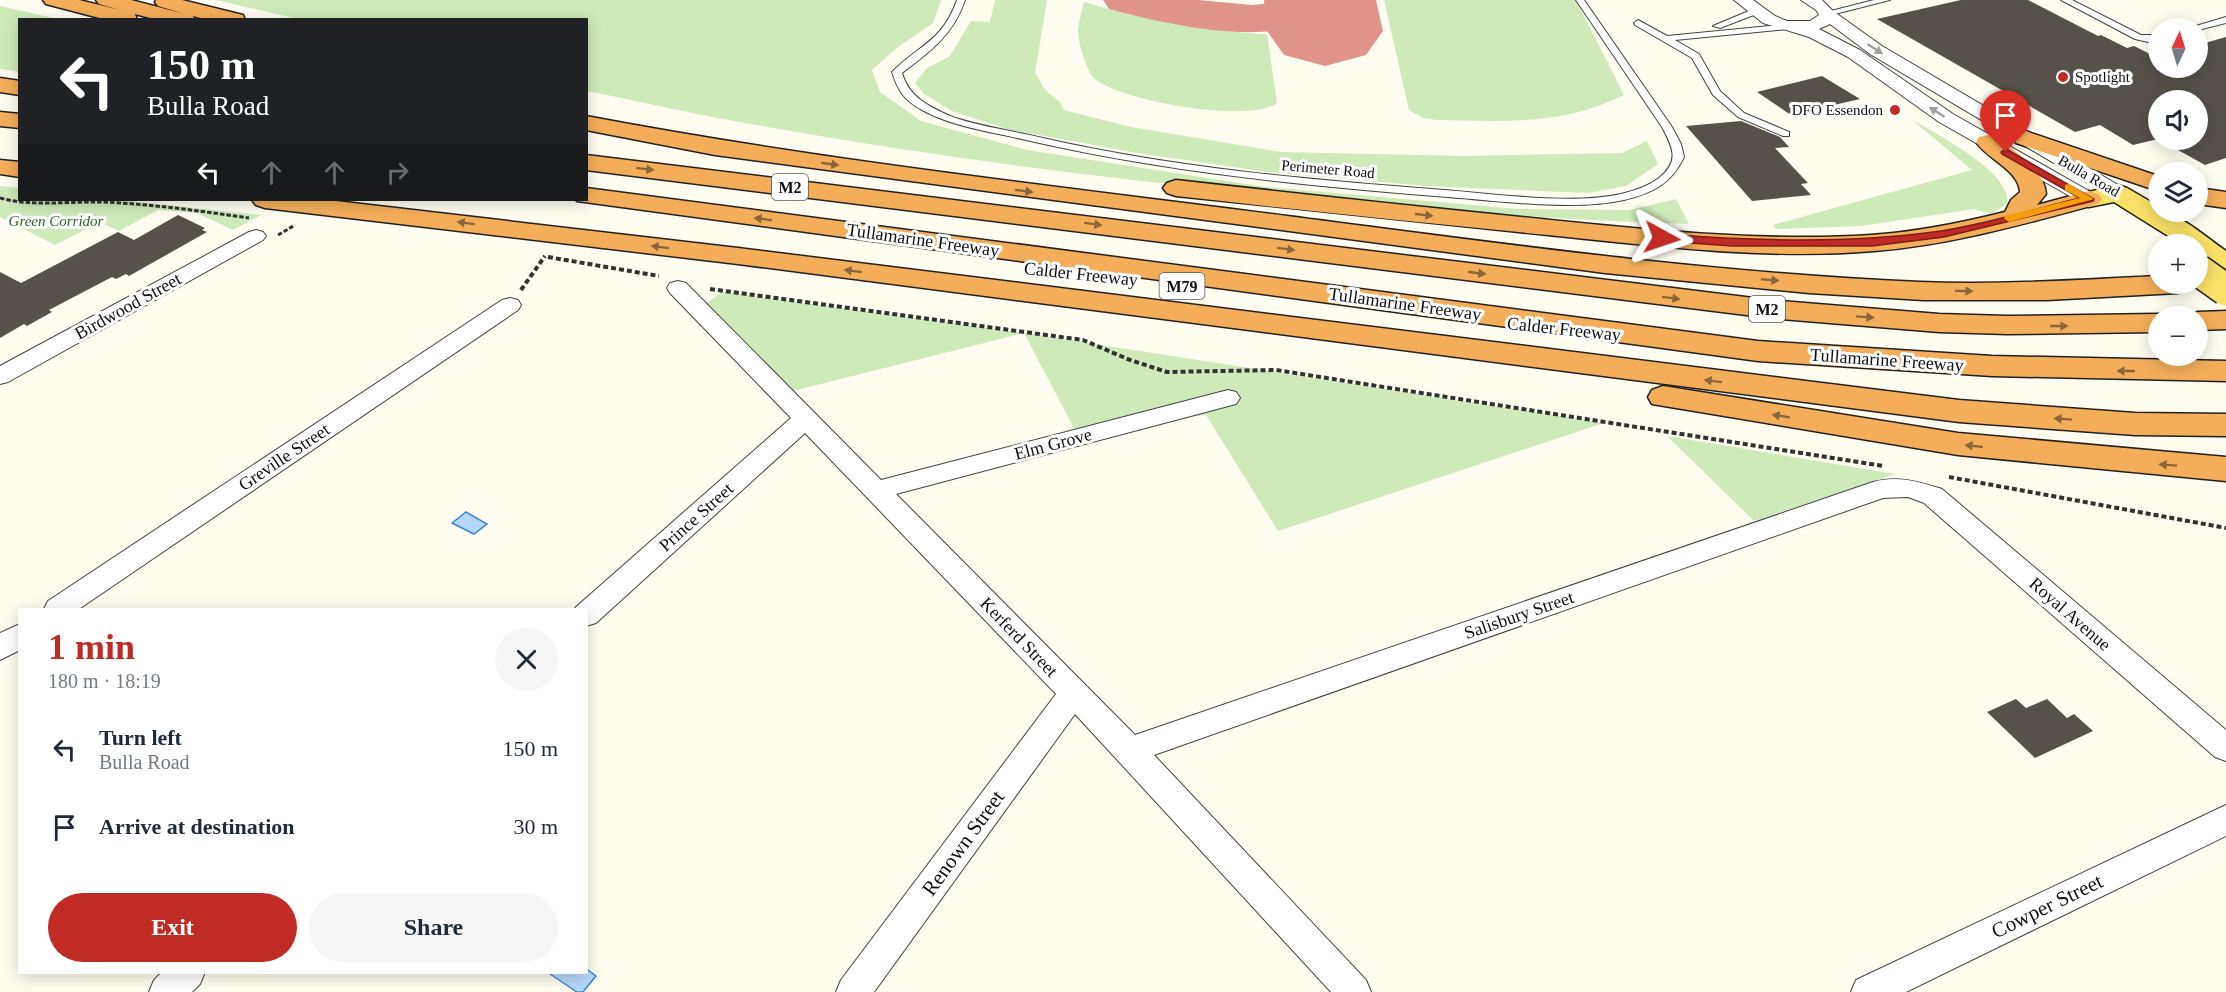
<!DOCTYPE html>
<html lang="en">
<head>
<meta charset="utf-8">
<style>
  :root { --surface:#fff; --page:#f6f6f7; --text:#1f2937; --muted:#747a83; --accent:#c02c25 }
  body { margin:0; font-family:Georgia,serif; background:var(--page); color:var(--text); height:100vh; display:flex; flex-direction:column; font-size:22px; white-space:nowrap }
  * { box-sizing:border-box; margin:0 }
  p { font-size:20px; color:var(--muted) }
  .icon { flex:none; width:33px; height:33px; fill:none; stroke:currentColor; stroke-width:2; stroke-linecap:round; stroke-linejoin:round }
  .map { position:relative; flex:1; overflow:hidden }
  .panel { position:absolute; left:18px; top:608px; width:570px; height:366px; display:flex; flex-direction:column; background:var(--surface); border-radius:0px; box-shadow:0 3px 15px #0003 }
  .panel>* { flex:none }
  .banner { position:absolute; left:18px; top:18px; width:570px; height:183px; border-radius:0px; box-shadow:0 3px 15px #0003; background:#202124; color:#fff; overflow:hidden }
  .needle { width:39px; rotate:4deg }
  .tools { position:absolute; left:2148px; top:18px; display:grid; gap:12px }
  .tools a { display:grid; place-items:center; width:60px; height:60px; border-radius:50%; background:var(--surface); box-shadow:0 3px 15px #0003; font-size:30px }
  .pin { position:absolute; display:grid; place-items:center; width:51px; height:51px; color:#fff; margin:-62px -26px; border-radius:50% 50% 50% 0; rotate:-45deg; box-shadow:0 0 6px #0007 }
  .pin .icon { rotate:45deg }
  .me { position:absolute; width:66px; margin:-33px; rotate:95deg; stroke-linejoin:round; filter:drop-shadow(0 0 4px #0008) }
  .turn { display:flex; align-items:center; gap:21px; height:126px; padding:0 30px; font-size:27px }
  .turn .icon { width:78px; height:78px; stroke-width:2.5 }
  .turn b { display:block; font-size:42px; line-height:51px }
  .lanes { display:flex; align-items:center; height:57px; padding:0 30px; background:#0003; justify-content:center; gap:30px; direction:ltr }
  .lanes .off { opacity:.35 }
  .round { display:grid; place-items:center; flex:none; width:63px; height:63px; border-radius:32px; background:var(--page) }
  .headline { display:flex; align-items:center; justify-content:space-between; height:102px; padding:0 30px }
  h1 { font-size:36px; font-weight:800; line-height:45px; color:var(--accent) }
  .button { display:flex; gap:12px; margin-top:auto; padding:12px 30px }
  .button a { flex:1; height:69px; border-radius:36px; background:var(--accent); color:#fff; font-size:24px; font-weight:800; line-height:69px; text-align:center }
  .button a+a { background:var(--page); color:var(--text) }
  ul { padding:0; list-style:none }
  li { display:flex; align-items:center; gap:18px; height:78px; padding:0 30px }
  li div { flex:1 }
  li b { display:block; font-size:22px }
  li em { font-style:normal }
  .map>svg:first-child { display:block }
  .green { fill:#ceeab9 }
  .water { fill:#b5d8f6; stroke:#3b86ce; stroke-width:1.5 }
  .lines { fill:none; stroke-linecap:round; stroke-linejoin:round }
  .taxiway { fill:#e0948a; fill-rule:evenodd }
  .runway { fill:#e0948a; fill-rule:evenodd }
  .building { fill:#57514b }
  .lane-casing { stroke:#424242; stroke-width:2 }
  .street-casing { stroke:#424242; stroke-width:2 }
  .primary-casing { stroke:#202020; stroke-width:3 }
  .highway-casing { stroke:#202020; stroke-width:3 }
  .path-far1 { stroke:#313131; stroke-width:3; stroke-dasharray:4.5 2; stroke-linecap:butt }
  .path { stroke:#313131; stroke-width:4; stroke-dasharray:5 3; stroke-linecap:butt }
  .lane { fill:#fff; fill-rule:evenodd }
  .street { fill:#fff; fill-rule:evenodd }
  .primary { fill:#f9e267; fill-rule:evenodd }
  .highway { fill:#f4ae59; fill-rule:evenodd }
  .primary-bridge-casing { stroke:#202020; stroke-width:34; stroke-linecap:butt }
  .primary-bridge { stroke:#f9e267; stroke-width:31 }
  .oneway { fill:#9f9f9f }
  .oneway2 { fill:#8d6638 }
  .route { fill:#c02c25; stroke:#7d1d18; stroke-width:1.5 }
  .slow { fill:#f59e0b }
  .poi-dot { fill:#c02c25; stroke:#fff; stroke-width:2 }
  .labels { text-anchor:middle; stroke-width:6; stroke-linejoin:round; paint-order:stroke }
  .far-poi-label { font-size:15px; fill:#0f0f0f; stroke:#fff; text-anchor:start }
  .far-street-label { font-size:15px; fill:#0f0f0f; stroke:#fff }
  .far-park-label { font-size:15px; font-style:italic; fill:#27671e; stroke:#fff }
  .shield { fill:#fff; stroke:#575757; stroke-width:1.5 }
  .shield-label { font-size:16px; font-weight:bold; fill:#0f0f0f }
  .street-label { font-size:18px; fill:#0f0f0f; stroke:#fff }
  .near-street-label { font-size:21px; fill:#0f0f0f; stroke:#fff }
</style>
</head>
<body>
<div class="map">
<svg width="2226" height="992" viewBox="0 0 2226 992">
  <rect width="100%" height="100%" fill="#fffdf0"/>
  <g class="green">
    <path d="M216,0H941L933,23L898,47L872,70L880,92L921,121L1027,150L1266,187L1518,209L1630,210L1676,199L1689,224C1553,220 1417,209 1282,196C1101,178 919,155 740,122C688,113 637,101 587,91L586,20L298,19Z"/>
    <polygon points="995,0 1047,0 1035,73 1045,90 1060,102 1064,110 1131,127 1281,152 1464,156 1622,153 1647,141 1658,164 1626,186 1588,193 1426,186 1268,172 1137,153 1007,129 952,111 924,94 915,83 927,68 950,56 971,21 990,22"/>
    <path d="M1384,0H1576L1624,95C1562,126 1504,121 1437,120L1423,118L1409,110Z"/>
    <path d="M1084,2C1141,19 1208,32 1267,34L1277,103C1249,124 1124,101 1096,80C1087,73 1077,41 1078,29C1079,20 1082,11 1084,2Z"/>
    <polygon points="0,6 58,19 20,20 19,72 0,69"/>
    <path d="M1911,119C1935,134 2013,172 2007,204L1991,214L1974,209L1861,226L1776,229L1773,225L1972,170Z"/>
    <polygon points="0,186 19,188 20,200 121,200 261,215 233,230 197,213 158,210 119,231 100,222 55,245 0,217"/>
    <polygon points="722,292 1024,333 1604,423 1278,531 1206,415 1076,432 1024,333 793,391 703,306"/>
    <polygon points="1667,436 1895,474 1754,521"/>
  </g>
  <g class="water">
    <polygon points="466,512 487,524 474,534 452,523"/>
    <polygon points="587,969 596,976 583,992 577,992 550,974 552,972 586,972"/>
  </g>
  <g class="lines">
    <path class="taxiway" d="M1103,0H1198L1252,5L1276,3L1285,0H1336C1297,57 1166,24 1109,9Z"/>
    <polygon class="runway" points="1264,0 1376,0 1383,31 1366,55 1325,66 1284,55 1267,31"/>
  </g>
  <g class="building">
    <polygon points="1961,0 2028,0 2098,36 2101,35 2127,48 2134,46 2158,58 2158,68 2198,68 2198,45 2226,37 2226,158 2205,165 2160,140 2198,140 2198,100 2158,100 2158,139 2133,145 2100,125 2075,132 1877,19"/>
    <polygon points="1822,76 1860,99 1791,115 1757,92"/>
    <polygon points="1741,121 1780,137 1789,147 1775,148 1808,183 1801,184 1811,195 1752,201 1686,126"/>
    <polygon points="178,215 205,228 202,230 207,232 129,276 126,274 116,279 112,277 49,310 52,312 27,326 24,324 0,338 0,272 21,283 118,232 134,240"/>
    <polygon points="2016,699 2026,708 2047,699 2067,718 2074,714 2093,731 2035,758 1987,712"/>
  </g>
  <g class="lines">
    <defs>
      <g id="lane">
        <path d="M957,0H965C954,34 930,52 902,73C909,97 928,106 950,116C976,126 1015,131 1043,138C1175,168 1310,180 1444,190C1496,194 1571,205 1621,194C1633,191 1649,186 1659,178C1680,161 1673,148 1662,127L1576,0H1584L1672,127L1681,144L1684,157C1671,184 1653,193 1624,200C1575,211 1499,201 1448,197C1306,186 1165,172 1026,140C992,132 953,127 922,110C904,100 898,91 892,72C920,44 942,42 957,0Z"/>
        <polygon points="1874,0 1890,0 1827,16 1823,13"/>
        <polygon points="2061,0 2072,0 2141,35 2158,35 2158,41 2148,42 2135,39"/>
        <polygon points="1756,8 1760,11 1759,13 1720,28 1713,26"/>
        <polygon points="2226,17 2226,23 2198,30 2189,28"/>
        <polygon points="1638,20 1667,36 1791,24 1792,26 1788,29 1675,40 1699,54 1720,91 1744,113 1789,132 1789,136 1783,136 1738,117 1713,95 1692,58 1635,25 1634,23"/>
      </g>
      <g id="street">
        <polygon points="1734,0 1753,0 1775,16 1787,21 1810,21 1819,15 1816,10 1801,0 1822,0 1833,11 1882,46 2125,189 2128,193 2125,197 2111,197 1870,54 1830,24 1819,29 1860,50 1953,114 2096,195 2099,199 2096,203 2082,203 1939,122 1848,57 1809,37 1763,23"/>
        <polygon points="256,230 263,232 266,236 263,240 8,382 0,384 0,366 249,232"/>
        <path d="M678,281L686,283L881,480L1228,390L1236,392L1240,398L1236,404L896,494L1135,735L1873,482C1898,475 1918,482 1942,489L2226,730V761L2215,757L1924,503L1908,497L1883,498L1154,755L1366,980L1371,992H1331L1075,714L874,992H836L841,980L1056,694L805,433L596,623L586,626V609H575L576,607L791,418L670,293L667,288L670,283Z"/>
        <polygon points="510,298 518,300 521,305 518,310 79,609 44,609 48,601 502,300"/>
        <polygon points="20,624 20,650 0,660 0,633"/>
        <polygon points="2226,805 2226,836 1906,992 1851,992 1856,980"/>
        <polygon points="162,972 205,972 200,984 192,992 149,992 154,980"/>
      </g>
      <path id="primary" d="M2118,185L2127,188L2158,206V212C2179,212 2208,239 2226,251V272L2216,270L2198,256V244H2181L2114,202L2089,207L2080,204L2076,199L2080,194Z"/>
      <g id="highway">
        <polygon points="43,0 79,0 120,10 99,4 96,0 131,0 185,14 158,6 155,2 156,0 182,0 243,15 245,20 208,20 193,16 195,20 158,20 135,14 137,20 107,20 46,4"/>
        <polygon points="0,78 20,81 20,95 0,92"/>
        <polygon points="0,112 20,114 20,128 0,126"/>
        <path d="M586,116C818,160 1053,186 1287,216C1497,243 1708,273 1920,282C1999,285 2079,280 2158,276V284H2192L2188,290L2178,293L2047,300H1923L1809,293L1605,273L715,155L586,130Z"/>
        <polygon points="2025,131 2158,176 2158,191 2016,143 2013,138 2016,133"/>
        <path d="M1988,135L1997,137C2014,152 2044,168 2046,194L2037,205L2089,191L2098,194L2102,199L2098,204C2024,224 1950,245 1874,251C1766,260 1656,246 1548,235C1424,223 1300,210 1176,196L1167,193L1163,188L1167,183L1176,180C1298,194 1419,207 1541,219C1651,230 1761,242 1871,235C1916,232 1961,223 2005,212L2011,200L2020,192C2019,170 1987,159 1976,142L1979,137Z"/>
        <polygon points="586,155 1770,300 1939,314 2007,316 2158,314 2168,316 2158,316 2158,332 2007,334 1939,332 1770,318 586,170"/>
        <polygon points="0,160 20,162 20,177 0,174"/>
        <polygon points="586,188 1758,341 1992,356 2226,361 2226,381 1992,376 1758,361 577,201 576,200 586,200"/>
        <polygon points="2198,188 2226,192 2226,208 2198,204"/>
        <polygon points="252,200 327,200 738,248 1959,400 2135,413 2226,414 2226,436 2135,435 1959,422 738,264 265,208 256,205"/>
        <polygon points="2226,311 2226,329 2198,330 2198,316 2187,316 2198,312"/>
        <polygon points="1663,386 1958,433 2226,457 2226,481 1958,455 1652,404 1648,397 1652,390"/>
      </g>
    </defs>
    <use href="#lane" class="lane-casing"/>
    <use href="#street" class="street-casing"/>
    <use href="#primary" class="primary-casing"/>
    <use href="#highway" class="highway-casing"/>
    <g class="path-far1">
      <path d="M0,198C32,207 68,201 102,202C151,204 200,211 249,218"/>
      <polyline points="278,235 295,225"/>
    </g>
    <g class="path">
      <polyline points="548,257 659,276"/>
      <polyline points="710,289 1083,340 1130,360 1167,372 1276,370 1883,466"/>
      <polyline points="521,290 545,256"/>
      <polyline points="1949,477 2226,528"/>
    </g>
    <use href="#lane" class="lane"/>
    <use href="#street" class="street"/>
    <use href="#primary" class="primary"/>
    <use href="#highway" class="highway"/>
    <defs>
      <polyline id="primary-bridge" points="2198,270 2226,290"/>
    </defs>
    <use href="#primary-bridge" class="primary-bridge-casing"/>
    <use href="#primary-bridge" class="primary-bridge"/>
  </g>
  <defs><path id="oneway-solid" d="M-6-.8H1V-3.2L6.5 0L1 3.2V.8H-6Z" transform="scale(1.5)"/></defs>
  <g class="oneway">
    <use href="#oneway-solid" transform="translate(1875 49) rotate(33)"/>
    <use href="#oneway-solid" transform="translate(1937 112) rotate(-147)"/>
  </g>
  <g class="oneway2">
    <use href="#oneway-solid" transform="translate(830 164) rotate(8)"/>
    <use href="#oneway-solid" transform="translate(645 169) rotate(7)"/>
    <use href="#oneway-solid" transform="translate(1024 191) rotate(7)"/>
    <use href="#oneway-solid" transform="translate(1424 215) rotate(6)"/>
    <use href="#oneway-solid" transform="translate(763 219) rotate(-172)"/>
    <use href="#oneway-solid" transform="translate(466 223) rotate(-173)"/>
    <use href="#oneway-solid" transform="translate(1093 224) rotate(7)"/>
    <use href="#oneway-solid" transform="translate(660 247) rotate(-173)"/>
    <use href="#oneway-solid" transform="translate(1286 249) rotate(7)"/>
    <use href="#oneway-solid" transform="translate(853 271) rotate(-173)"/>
    <use href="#oneway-solid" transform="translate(1477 273) rotate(8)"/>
    <use href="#oneway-solid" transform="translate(1770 280) rotate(5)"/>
    <use href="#oneway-solid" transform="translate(1964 291) rotate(1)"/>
    <use href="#oneway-solid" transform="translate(1671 298) rotate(7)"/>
    <use href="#oneway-solid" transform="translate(1865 317) rotate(4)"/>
    <use href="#oneway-solid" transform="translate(2059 326)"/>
    <use href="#oneway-solid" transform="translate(2126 371) rotate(-180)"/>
    <use href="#oneway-solid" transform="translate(1713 381) rotate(-173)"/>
    <use href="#oneway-solid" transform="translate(1781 416) rotate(-171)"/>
    <use href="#oneway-solid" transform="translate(2063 419) rotate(-176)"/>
    <use href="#oneway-solid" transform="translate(1974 446) rotate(-174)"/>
    <use href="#oneway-solid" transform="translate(2168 465) rotate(-176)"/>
  </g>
  <path class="route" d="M2006,149L2094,199L2093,201L1944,237L1872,246H1732L1662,241L1656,238L1662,234C1755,241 1849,244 1941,231C1988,224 2034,209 2080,198L2002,154L2001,152Z"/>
  <polygon class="slow" points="2069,184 2094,199 2009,222 2004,218 2005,216 2080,198 2065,190 2065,185"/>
  <g class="poi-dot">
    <circle cx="2063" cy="77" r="6"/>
    <circle cx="1895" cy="110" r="6"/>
  </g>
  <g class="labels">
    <g class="far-poi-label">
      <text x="2075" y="82">Spotlight</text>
      <text x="1883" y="115" text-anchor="end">DFO Essendon</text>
    </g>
    <g class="far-street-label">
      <text transform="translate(1328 169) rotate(5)" y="5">Perimeter Road</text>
      <text transform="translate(2089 176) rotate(30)" y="5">Bulla Road</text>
    </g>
    <g class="far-park-label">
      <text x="56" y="226">Green Corridor</text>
    </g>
    <g class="shield">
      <rect x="772" y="174" width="36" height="26" rx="4.5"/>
      <rect x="1159.5" y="273" width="45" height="26" rx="4.5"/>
      <rect x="1749" y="296" width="36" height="26" rx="4.5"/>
    </g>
    <g class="shield-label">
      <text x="790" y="193">M2</text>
      <text x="1182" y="292">M79</text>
      <text x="1767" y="315">M2</text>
    </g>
    <g class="street-label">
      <text transform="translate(923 240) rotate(8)" y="6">Tullamarine Freeway</text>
      <text transform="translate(1081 274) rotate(6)" y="6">Calder Freeway</text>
      <text transform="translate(1405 304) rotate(8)" y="6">Tullamarine Freeway</text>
      <text transform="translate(128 306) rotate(-29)" y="6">Birdwood Street</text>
      <text transform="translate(1564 329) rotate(6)" y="6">Calder Freeway</text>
      <text transform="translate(1887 360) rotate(4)" y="6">Tullamarine Freeway</text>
      <text transform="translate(1053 444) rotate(-15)" y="6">Elm Grove</text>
      <text transform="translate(284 457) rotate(-34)" y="6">Greville Street</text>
      <text transform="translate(696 517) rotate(-42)" y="6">Prince Street</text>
      <text transform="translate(2070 614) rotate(41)" y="6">Royal Avenue</text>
      <text transform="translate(1519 615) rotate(-19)" y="6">Salisbury Street</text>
      <text transform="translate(1019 637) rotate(46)" y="6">Kerferd Street</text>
    </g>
    <g class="near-street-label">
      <text transform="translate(963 843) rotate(-54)" y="7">Renown Street</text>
      <text transform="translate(2047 906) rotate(-26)" y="7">Cowper Street</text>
    </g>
  </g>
</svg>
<div class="tools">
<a><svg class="needle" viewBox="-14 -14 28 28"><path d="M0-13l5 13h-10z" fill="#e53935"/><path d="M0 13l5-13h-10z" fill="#747a83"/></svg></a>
<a><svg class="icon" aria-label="sound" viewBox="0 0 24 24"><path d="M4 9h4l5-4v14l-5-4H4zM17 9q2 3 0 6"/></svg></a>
<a><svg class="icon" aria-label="layers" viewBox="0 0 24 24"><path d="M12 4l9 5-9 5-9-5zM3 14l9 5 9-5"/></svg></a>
<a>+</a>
<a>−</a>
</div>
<div class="pin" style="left:2006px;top:152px;background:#d93025"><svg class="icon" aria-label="arrive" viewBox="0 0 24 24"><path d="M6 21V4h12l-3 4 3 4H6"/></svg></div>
<svg class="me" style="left:1662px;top:238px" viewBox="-20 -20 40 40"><path d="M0-17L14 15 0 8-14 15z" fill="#c02c25" stroke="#fff" stroke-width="4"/></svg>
<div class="banner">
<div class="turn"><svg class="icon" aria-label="left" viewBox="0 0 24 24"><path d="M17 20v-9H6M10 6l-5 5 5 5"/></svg><div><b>150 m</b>Bulla Road</div></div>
<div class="lanes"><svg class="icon" aria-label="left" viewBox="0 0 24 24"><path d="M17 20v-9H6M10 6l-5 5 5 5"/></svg><svg class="icon off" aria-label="ahead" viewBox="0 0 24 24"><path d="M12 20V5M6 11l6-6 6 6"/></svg><svg class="icon off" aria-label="ahead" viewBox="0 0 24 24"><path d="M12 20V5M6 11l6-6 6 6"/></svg><svg class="icon off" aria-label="right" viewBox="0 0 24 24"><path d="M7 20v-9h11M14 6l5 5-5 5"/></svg></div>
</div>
<section class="panel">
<div class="headline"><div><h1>1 min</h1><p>180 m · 18:19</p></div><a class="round"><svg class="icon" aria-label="close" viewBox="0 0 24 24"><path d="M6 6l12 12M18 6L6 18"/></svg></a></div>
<ul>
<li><svg class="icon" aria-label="left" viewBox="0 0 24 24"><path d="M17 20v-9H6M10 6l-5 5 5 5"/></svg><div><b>Turn left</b><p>Bulla Road</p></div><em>150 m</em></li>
<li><svg class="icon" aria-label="arrive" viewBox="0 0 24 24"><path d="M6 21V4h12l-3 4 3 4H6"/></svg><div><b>Arrive at destination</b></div><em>30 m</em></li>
</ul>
<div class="button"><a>Exit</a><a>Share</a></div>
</section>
</div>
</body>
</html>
